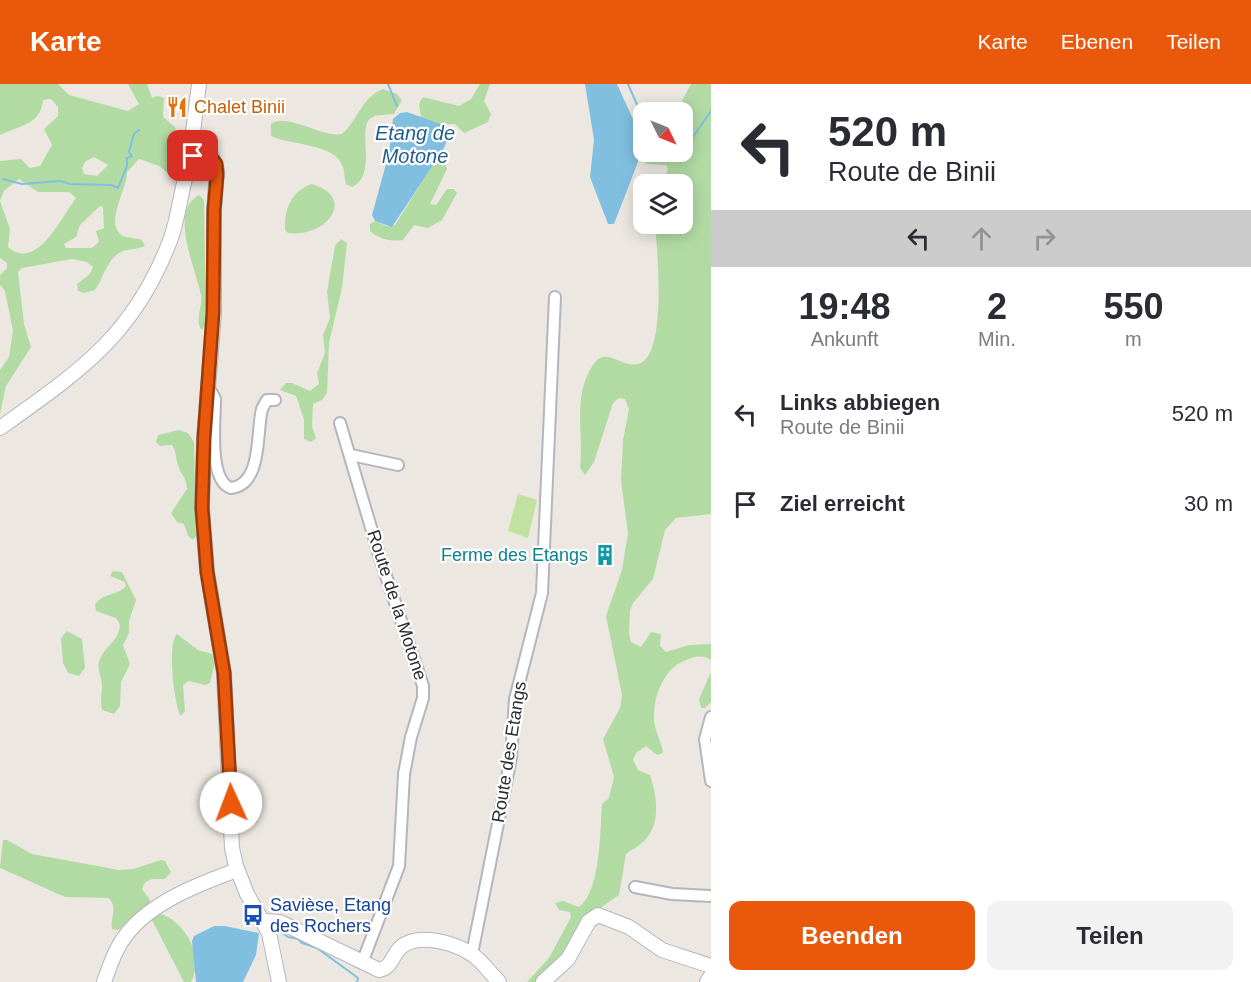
<!DOCTYPE html>
<html lang="de">
<head>
<meta charset="utf-8">
<style>
  :root { --surface:#fff; --page:#f2f2f3; --text:#2b2b33; --muted:#7c7c81; --accent:#ea580c }
  body { margin:0; font-family:Arial,sans-serif; background:var(--page); color:var(--text); height:100vh; display:flex; flex-direction:column; font-size:22px; white-space:nowrap }
  * { box-sizing:border-box; margin:0 }
  p { font-size:20px; color:var(--muted) }
  .icon { flex:none; width:33px; height:33px; fill:none; stroke:currentColor; stroke-width:2; stroke-linecap:round; stroke-linejoin:round }
  .map { position:relative; flex:1; overflow:hidden }
  .sheet { display:flex; flex-direction:column; background:var(--surface); width:540px }
  .sheet>* { flex:none }
  .top-card { background:#fff; color:var(--text); overflow:hidden }
  .needle { width:39px; rotate:133deg }
  .fabs { position:absolute; left:633px; top:18px; display:grid; gap:12px }
  .fabs a { display:grid; place-items:center; width:60px; height:60px; border-radius:12px; background:var(--surface); box-shadow:0 3px 15px #0003; font-size:30px }
  .pin { position:absolute; display:grid; place-items:center; width:51px; height:51px; color:#fff; margin:-26px; border-radius:12px; box-shadow:0 3px 9px #0006 }
  .me { position:absolute; width:66px; margin:-33px; rotate:358deg; stroke-linejoin:round; filter:drop-shadow(0 0 4px #0008) }
  .turn { display:flex; align-items:center; gap:21px; height:126px; padding:0 18px; font-size:27px }
  .turn .icon { width:78px; height:78px; stroke-width:2.5 }
  .turn b { display:block; font-size:42px; line-height:51px }
  .lanes { display:flex; align-items:center; height:57px; padding:0 18px; background:#0003; justify-content:center; gap:30px; direction:ltr }
  .lanes .off { opacity:.35 }
  .eta { display:flex; justify-content:space-evenly; align-items:center; height:102px; text-align:center }
  .eta b { font-size:36px; font-weight:600; line-height:42px }
  .primary-button { display:flex; gap:12px; margin-top:auto; padding:12px 18px }
  .primary-button a { flex:1; height:69px; border-radius:12px; background:var(--accent); color:#fff; font-size:24px; font-weight:600; line-height:69px; text-align:center }
  .primary-button a+a { background:var(--page); color:var(--text) }
  ul { padding:0; list-style:none }
  li { display:flex; align-items:center; gap:18px; height:90px; padding:0 18px }
  li div { flex:1 }
  li b { display:block; font-size:22px }
  li em { font-style:normal }
  header { display:flex; align-items:center; gap:36px; box-sizing:border-box; height:84px; padding:0 30px; background:var(--accent); color:#fff }
  header strong { font-size:28px }
  nav { display:flex; gap:33px; margin-inline-start:auto; font-size:21px }
  main { display:flex; flex:1; min-height:0 }
  .map>svg:first-child { display:block }
  .green { fill:#b2dba4; fill-rule:evenodd }
  .pitch { fill:#c1e1a1 }
  .water { fill:#81bfe0 }
  .lines { fill:none; stroke-linecap:round; stroke-linejoin:round }
  .stream { stroke:#81bfe0; stroke-width:2 }
  .street-casing { stroke:#b4b5be; stroke-width:14 }
  .secondary-casing { stroke:#b4b5be; stroke-width:16 }
  .street { stroke:#fff; stroke-width:10 }
  .secondary { stroke:#fff; stroke-width:14 }
  .route-casing { stroke:#983908; stroke-width:15 }
  .route { stroke:#ea580c; stroke-width:10 }
  .labels { text-anchor:middle; stroke-width:4.5; stroke-linejoin:round; paint-order:stroke }
  .food-label { font-size:18px; fill:#c56008; stroke:#fff; text-anchor:start }
  .culture-label { font-size:18px; fill:#0d838f; stroke:#fff; text-anchor:end }
  .street-label { font-size:18px; fill:#2c2c2c; stroke:#fff }
  .transit-label { font-size:18px; fill:#164399; stroke:#fff; text-anchor:start }
  .water-label { font-size:20px; font-style:italic; fill:#1f5e8e; stroke:#fff }
</style>
</head>
<body>
<header>
<strong>Karte</strong>
<nav><a>Karte</a><a>Ebenen</a><a>Teilen</a></nav>
</header>
<main>
<div class="map">
<svg width="711" height="898" viewBox="0 0 711 898">
  <rect width="100%" height="100%" fill="#ece8e1"/>
  <g class="green">
    <path d="M0,0H58L69,11L128,27L139,20L128,0H147L152,14L158,12L164,14L163,33L175,43L177,50L170,70L176,88L169,90L159,82L139,75L127,88C128,103 103,141 123,152C128,154 136,154 142,156L145,162C138,165 133,165 127,166C108,169 104,194 95,206L84,209L78,207L77,200L90,190L93,183L87,178L72,175L22,184L18,188L24,240L31,263L6,302L0,330V286L9,273L13,247L5,207L0,201V191L7,184V179L0,174V117L10,145L8,163C36,189 62,132 76,114L69,108H38L19,95L4,107L0,117V77L21,75L30,84L40,82L52,61L44,45L58,32V23L51,15L43,16C41,41 18,42 0,51ZM94,73L108,81L97,92L84,90L82,84L86,77ZM100,122L103,123L104,144L96,147L99,158L92,164H66L64,160L76,153L80,141Z"/>
    <polygon points="480,0 490,0 484,17 491,30 488,38 464,49 455,40 437,41 421,34 419,20 423,13 459,22 471,15"/>
    <path d="M691,0H711V430L676,434L665,446L653,495L633,519L630,527L629,549L631,558L641,563L651,548L661,550L660,562L666,568L689,561L711,560V576C701,570 694,573 684,577C664,585 654,611 654,632C653,645 662,657 663,669L657,671L646,662L636,669L633,676L638,686L650,691C657,712 661,739 645,756C640,762 632,765 626,770L619,811L590,831L558,878L539,898H527L549,874L571,833L570,828L559,826L555,819L563,817L579,823C601,807 600,745 602,720L609,714L614,693L603,655L620,624L622,611L606,532L622,486L628,449L621,397L623,356L629,325L625,315L619,314L613,319L594,378L585,391L580,384C584,349 572,312 593,281C606,261 621,284 638,280C668,273 657,163 655,140H682V100H662L668,85L666,81L647,80L641,76L642,48L643,45L644,68H682V28H676Z"/>
    <path d="M383,5L397,10L402,16L394,30C387,31 376,30 371,34C356,43 379,91 352,103L346,100C344,93 345,87 342,81C334,59 288,61 271,52V40C287,28 321,54 342,50C358,36 362,13 383,5Z"/>
    <path d="M440,76L444,77L447,85L430,120L436,121L447,105H454L457,109L442,136L428,144L414,141L403,156C391,158 379,155 370,147V140L375,137L387,142L395,141L435,77Z"/>
    <path d="M311,100C357,112 328,154 288,149L285,146C284,125 291,108 311,100Z"/>
    <path d="M199,111L204,116L206,239L202,246C194,239 203,221 201,211C196,185 168,127 199,111Z"/>
    <polygon points="341,155 347,159 342,204 329,259 327,309 322,316 313,320 312,342 316,354 311,358 304,355 304,335 296,312 280,306 286,299 292,299 310,307 319,300 317,289 325,269 323,251 330,234 327,208 335,162"/>
    <path d="M179,346L188,349L194,358L196,452L193,456L188,452L184,440L177,438L171,429L187,405C186,391 181,392 178,381C175,374 177,368 172,361L160,362L156,358L158,351Z"/>
    <path d="M113,487L122,488L136,516L129,537V549L123,561L130,580L121,598L120,622L114,630L102,626C100,617 102,610 102,602C102,593 97,587 99,578C103,563 119,558 120,541L116,534L96,527L95,521C101,509 118,512 126,502L125,498L110,492Z"/>
    <polygon points="67,547 82,555 85,584 79,592 68,589 63,579 61,554"/>
    <path d="M177,550L198,566L212,570L215,579L210,599L205,601L189,597L183,601L185,627L181,632C174,621 167,559 177,550Z"/>
    <polygon points="711,588 711,618 705,624 701,624 699,615"/>
    <path d="M3,756H7L32,770L119,786L133,785L161,776L165,777L171,788L165,795C154,795 146,793 142,805L150,816L149,822L118,846L112,845C110,833 119,823 108,814L65,813L0,784Z"/>
    <path d="M158,829C185,836 205,873 191,898H184L152,836Z"/>
  </g>
  <polygon class="pitch" points="518,410 537,416 528,454 508,447"/>
  <g class="water">
    <polygon points="585,0 617,0 637,44 638,63 638,78 614,140 608,140 590,93 594,56"/>
    <polygon points="407,28 446,42 451,48 443,66 392,143 375,137 372,131 389,69 393,35 400,29"/>
    <polygon points="214,842 225,842 259,849 256,871 243,898 196,898 192,857 194,852"/>
  </g>
  <g class="lines">
    <g class="stream">
      <polyline points="388,0 397,22"/>
      <polyline points="628,0 639,25 648,28"/>
      <polyline points="638,51 644,50"/>
      <polyline points="682,61 688,69 693,53 711,27"/>
      <polyline points="3,95 22,100 60,97 70,100 111,101 118,104 127,82 127,74 132,72 129,68 134,50 139,46"/>
      <polyline points="273,850 281,848 288,853 298,855 302,859 317,864 358,894 357,898"/>
    </g>
    <defs>
      <g id="street">
        <path d="M208,307L212,309L215,315C215,336 208,397 231,404C263,400 256,348 262,325L267,316H275"/>
        <polyline points="340,339 380,474 423,602 423,614 411,653 404,690 399,782 362,879"/>
        <polyline points="351,371 398,381"/>
        <polyline points="711,633 705,655 711,697"/>
        <polyline points="635,803 672,810 711,812"/>
        <polyline points="472,870 511,674 515,615 542,509 555,213"/>
      </g>
      <g id="secondary">
        <polyline points="196,70 192,56 199,0"/>
        <path d="M0,344C80,287 135,251 171,154C180,129 181,100 191,75L202,69L212,73L217,86L214,126V229L204,354L202,424L207,487L224,589L232,764L236,782L247,810L269,849L279,898"/>
        <path d="M265,837L280,838L379,886C392,884 392,871 401,863C419,848 455,859 473,871C483,878 490,889 499,898"/>
        <path d="M104,898C110,882 115,865 126,851C151,818 199,800 237,786"/>
        <polyline points="543,898 568,875 589,837 598,831 629,843 662,866 711,882"/>
        <polyline points="707,898 711,892"/>
      </g>
    </defs>
    <use href="#street" class="street-casing"/>
    <use href="#secondary" class="secondary-casing"/>
    <use href="#street" class="street"/>
    <use href="#secondary" class="secondary"/>
  </g>
  <g class="lines">
    <defs>
      <polyline id="route" points="193,72 199,69 208,70 216,80 217,91 214,126 213,229 204,354 202,424 207,488 224,589 231,719"/>
    </defs>
    <use href="#route" class="route-casing"/>
    <use href="#route" class="route"/>
  </g>
  <defs>
    <symbol id="restaurant-bare" viewBox="-9 -9 18 18"><path d="M-5-6h1v4h1v-4h1v4h1v-4h1v5L-1.5 .5V6h-2V.5L-5-1ZM5-6V6H3V1.5H1.5Q1.5-4 5-6Z" fill="#e8710a" stroke="#fff" stroke-width="2.5" paint-order="stroke"/></symbol>
    <symbol id="building-bare" viewBox="-9 -9 18 18"><path d="M-4-6H4V6H1V3H-1V6H-4ZM-2.5-4.3h1.7v1.8h-1.7ZM.8-4.3h1.7v1.8H.8ZM-2.5-1h1.7V.8h-1.7ZM.8-1h1.7V.8H.8Z" fill="#0f9aa8" stroke="#fff" stroke-width="2.5" paint-order="stroke"/></symbol>
    <symbol id="bus-bare" viewBox="-9 -9 18 18"><path d="M-5-6H5V4H4V6H2V4H-2V6H-4V4H-5ZM-3.5-4V0h7V-4ZM-3.5 1.2v1.5H-2V1.2ZM2 1.2v1.5H3.5V1.2Z" fill="#1a4fb4" stroke="#fff" stroke-width="2.5" paint-order="stroke"/></symbol>
  </defs>
  <g fill-rule="evenodd">
    <use href="#restaurant-bare" x="162" y="8" width="30" height="30"/>
    <use href="#building-bare" x="590" y="456" width="30" height="30"/>
    <use href="#bus-bare" x="238" y="816" width="30" height="30"/>
  </g>
  <g class="labels">
    <g class="food-label">
      <text x="194" y="29">Chalet Binii</text>
    </g>
    <g class="culture-label">
      <text x="588" y="477">Ferme des Etangs</text>
    </g>
    <g class="street-label">
      <text transform="translate(397 521) rotate(72)" y="6">Route de la Motone</text>
      <text transform="translate(509 668) rotate(-81)" y="6">Route des Etangs</text>
    </g>
    <g class="transit-label">
      <text x="270" y="827">Savièse, Etang<tspan x="270" dy="21">des Rochers</tspan></text>
    </g>
    <g class="water-label">
      <text x="415" y="56">Etang de<tspan x="415" dy="23">Motone</tspan></text>
    </g>
  </g>
</svg>
<div class="fabs">
<a><svg class="needle" viewBox="-14 -14 28 28"><path d="M0-13l5 13h-10z" fill="#e53935"/><path d="M0 13l5-13h-10z" fill="#7c7c81"/></svg></a>
<a><svg class="icon" aria-label="layers" viewBox="0 0 24 24"><path d="M12 4l9 5-9 5-9-5zM3 14l9 5 9-5"/></svg></a>
</div>
<div class="pin" style="left:193px;top:72px;background:#d93025"><svg class="icon" aria-label="arrive" viewBox="0 0 24 24"><path d="M6 21V4h12l-3 4 3 4H6"/></svg></div>
<svg class="me" style="left:231px;top:719px" viewBox="-20 -20 40 40"><circle r="19" fill="#fff"/><path d="M0-13L10 11 0 6-10 11z" fill="#ea580c"/></svg>
</div>
<section class="sheet">
<div class="top-card">
<div class="turn"><svg class="icon" aria-label="left" viewBox="0 0 24 24"><path d="M17 20v-9H6M10 6l-5 5 5 5"/></svg><div><b>520 m</b>Route de Binii</div></div>
<div class="lanes"><svg class="icon" aria-label="left" viewBox="0 0 24 24"><path d="M17 20v-9H6M10 6l-5 5 5 5"/></svg><svg class="icon off" aria-label="ahead" viewBox="0 0 24 24"><path d="M12 20V5M6 11l6-6 6 6"/></svg><svg class="icon off" aria-label="right" viewBox="0 0 24 24"><path d="M7 20v-9h11M14 6l5 5-5 5"/></svg></div>
</div>
<div class="eta">
<div><b>19:48</b><p>Ankunft</p></div>
<div><b>2</b><p>Min.</p></div>
<div><b>550</b><p>m</p></div>
</div>
<ul>
<li><svg class="icon" aria-label="left" viewBox="0 0 24 24"><path d="M17 20v-9H6M10 6l-5 5 5 5"/></svg><div><b>Links abbiegen</b><p>Route de Binii</p></div><em>520 m</em></li>
<li><svg class="icon" aria-label="arrive" viewBox="0 0 24 24"><path d="M6 21V4h12l-3 4 3 4H6"/></svg><div><b>Ziel erreicht</b></div><em>30 m</em></li>
</ul>
<div class="primary-button"><a>Beenden</a><a>Teilen</a></div>
</section>
</main>
</body>
</html>
